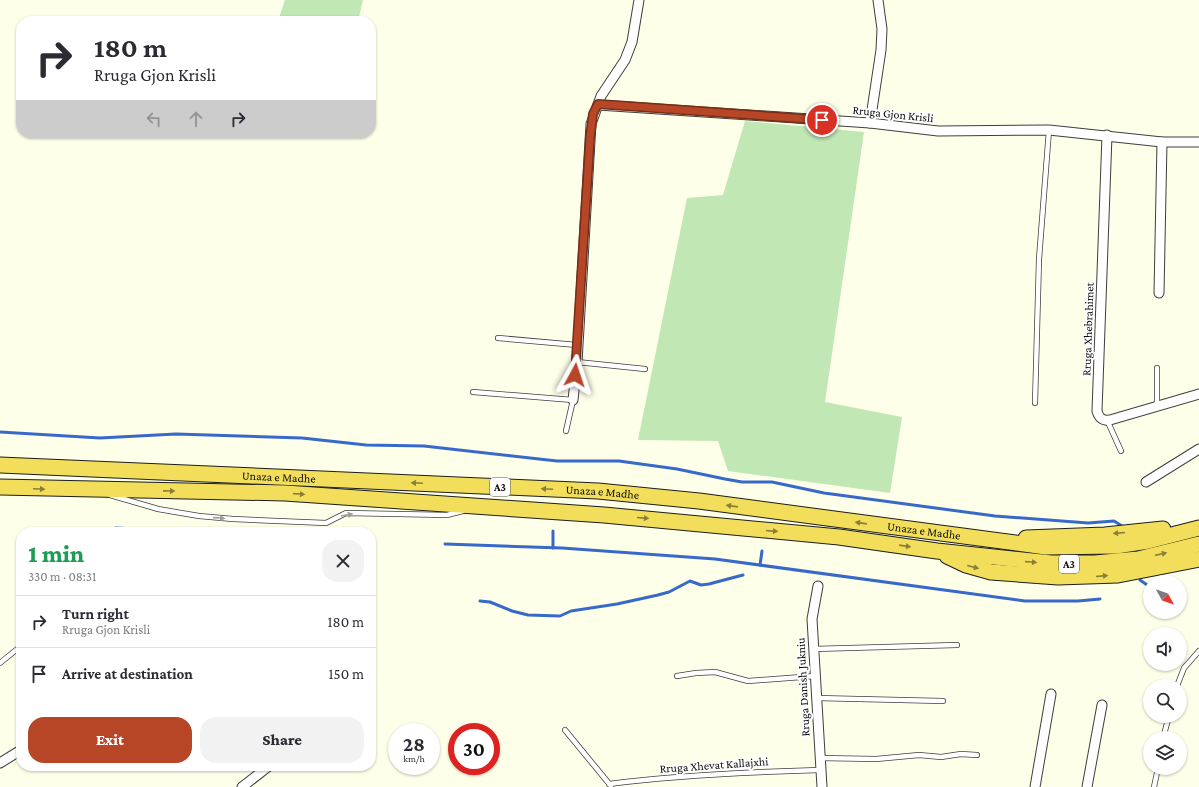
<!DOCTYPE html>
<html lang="en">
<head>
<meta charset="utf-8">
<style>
  :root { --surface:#fff; --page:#f2f2f3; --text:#2b2b33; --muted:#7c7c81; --line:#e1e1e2; --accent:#b74627 }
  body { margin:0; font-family:"Crimson Pro",serif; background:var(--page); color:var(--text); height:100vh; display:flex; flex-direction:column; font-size:15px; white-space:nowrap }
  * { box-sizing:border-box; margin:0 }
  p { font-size:13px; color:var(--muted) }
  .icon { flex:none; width:22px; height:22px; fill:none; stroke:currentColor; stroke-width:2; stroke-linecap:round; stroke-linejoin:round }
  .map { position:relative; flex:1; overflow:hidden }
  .panel { position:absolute; left:16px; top:527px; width:360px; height:244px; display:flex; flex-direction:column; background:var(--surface); border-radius:16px; box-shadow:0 1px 3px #0004 }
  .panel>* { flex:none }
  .guide { position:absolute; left:16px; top:16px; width:360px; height:122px; border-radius:16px; box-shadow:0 1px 3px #0004; background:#fff; color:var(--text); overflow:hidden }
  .needle { width:26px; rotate:130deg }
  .controls { position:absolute; left:1143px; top:575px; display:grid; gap:8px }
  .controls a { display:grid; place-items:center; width:44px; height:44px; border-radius:50%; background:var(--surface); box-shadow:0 1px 3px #0004; font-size:20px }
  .speed { position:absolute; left:388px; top:723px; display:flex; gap:8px; font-size:20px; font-weight:700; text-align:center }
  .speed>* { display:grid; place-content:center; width:52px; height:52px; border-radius:50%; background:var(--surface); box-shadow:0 1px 3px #0004; line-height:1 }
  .speed small { font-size:10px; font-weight:400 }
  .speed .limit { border:6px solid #d22; background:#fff; color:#111 }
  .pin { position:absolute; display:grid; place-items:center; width:34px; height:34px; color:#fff; margin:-17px; border:2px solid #fff; border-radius:50%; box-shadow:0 1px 4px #0007 }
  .me { position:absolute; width:44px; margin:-22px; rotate:5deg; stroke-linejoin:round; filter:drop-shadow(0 0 3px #0008) }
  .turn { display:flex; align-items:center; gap:14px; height:84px; padding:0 12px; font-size:18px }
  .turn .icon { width:52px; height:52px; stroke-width:2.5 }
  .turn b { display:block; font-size:28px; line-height:34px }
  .lanes { display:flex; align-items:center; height:38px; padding:0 12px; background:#0003; justify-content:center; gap:20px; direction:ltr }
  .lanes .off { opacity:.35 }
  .round { display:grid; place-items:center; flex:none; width:42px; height:42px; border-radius:16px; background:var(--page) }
  .overview { display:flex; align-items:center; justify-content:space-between; height:68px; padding:0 12px }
  h1 { font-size:24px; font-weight:800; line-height:30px; color:#1e9e55 }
  .primary-button { display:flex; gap:8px; margin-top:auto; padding:8px 12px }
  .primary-button a { flex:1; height:46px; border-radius:16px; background:var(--accent); color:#fff; font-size:16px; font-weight:800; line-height:46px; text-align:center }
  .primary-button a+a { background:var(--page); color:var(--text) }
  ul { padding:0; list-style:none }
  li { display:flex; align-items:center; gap:12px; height:52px; padding:0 12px; border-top:1px solid var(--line) }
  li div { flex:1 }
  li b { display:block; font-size:15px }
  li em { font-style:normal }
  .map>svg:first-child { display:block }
  .green { fill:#c1e7b4 }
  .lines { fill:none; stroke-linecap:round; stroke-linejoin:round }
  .stream { stroke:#3869ca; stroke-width:3 }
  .service-casing { stroke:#3e3e3e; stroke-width:6 }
  .minor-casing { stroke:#3e3e3e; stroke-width:11 }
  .trunk-casing { stroke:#1c1c1c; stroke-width:17 }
  .service { stroke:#fff; stroke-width:4.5 }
  .minor { stroke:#fff; stroke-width:9 }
  .trunk { stroke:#f2de5b; stroke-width:15 }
  .oneway { fill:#8a7f37 }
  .oneway2 { fill:#9d9d9d }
  .route-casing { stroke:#772e19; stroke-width:10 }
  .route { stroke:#b74627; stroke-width:7 }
  .labels { text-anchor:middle; stroke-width:4; stroke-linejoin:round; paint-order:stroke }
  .shield { fill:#fff; stroke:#545454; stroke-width:1 }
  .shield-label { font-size:11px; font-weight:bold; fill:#0b0b0b }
  .street-label { font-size:12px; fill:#0b0b0b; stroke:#fff }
</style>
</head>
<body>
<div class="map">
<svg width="1199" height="787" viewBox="0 0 1199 787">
  <rect width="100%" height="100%" fill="#fdffe9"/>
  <g class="green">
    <polygon points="285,0 363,0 358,21 278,21"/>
    <polygon points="745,121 864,132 825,402 902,417 890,493 728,471 718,441 638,440 687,198 723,195"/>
  </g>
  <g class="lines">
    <g class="stream">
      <polyline points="0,432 100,438 176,434 302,438 366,445 424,446 557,461 619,461 677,469 725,479 742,482 772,482 824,493 995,516 1088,523 1114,521 1122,526"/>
      <polyline points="116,528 171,531"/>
      <polyline points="445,544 562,548 715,559 1025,601 1078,601 1100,599"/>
      <polyline points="553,548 553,531"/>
      <polyline points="760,565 762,551"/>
      <polyline points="1140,580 1150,587"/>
      <polyline points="480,601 490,602 512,611 528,615 560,616 571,611 617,604 658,595 669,592 690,581 701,585 709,584 743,575"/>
    </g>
    <defs>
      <g id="service">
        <polyline points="498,338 577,345"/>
        <polyline points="577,362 645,369"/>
        <polyline points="1157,368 1157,406"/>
        <polyline points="473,392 573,400 566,431"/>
        <polyline points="1035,403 1039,259 1049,130"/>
        <polyline points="1107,420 1121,451"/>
        <polyline points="110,495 158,509 199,516 233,519 326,523 346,513 447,515 463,511"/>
        <polyline points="813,649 957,645"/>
        <polyline points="0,663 21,646"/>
        <polyline points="677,676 696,673 715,672 748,681 815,676"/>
        <polyline points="1177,686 1184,668 1199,651"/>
        <polyline points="816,698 943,701"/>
        <polyline points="565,730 611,786"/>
        <polyline points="1163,738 1169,716"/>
        <polyline points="819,758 876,759 919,755 941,757 961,754 977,755"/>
        <path d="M609,784C679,775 750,772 820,770"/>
        <polyline points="1154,787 1158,768"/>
      </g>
      <g id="minor">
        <polyline points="598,105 870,123 938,131 1049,130 1162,142 1199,142"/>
        <polyline points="870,123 881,50 882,29 878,0"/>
        <path d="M1107,135L1097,411C1099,418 1102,421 1110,420L1199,394"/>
        <polyline points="1159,293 1162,142"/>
        <polyline points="573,400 577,362 591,124 601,96 625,60 632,42 639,0"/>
        <polyline points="1146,482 1199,449"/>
        <polyline points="818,586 812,619 822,787"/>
        <polyline points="0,763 21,750"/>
        <polyline points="242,787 269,766"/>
        <polyline points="1035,787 1051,694"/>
        <polyline points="1087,787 1102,705"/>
      </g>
      <g id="trunk">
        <path id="s1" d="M0,465L598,491L699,501L1046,547L1116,546L1148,541L1199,528"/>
        <polyline points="0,487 285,493 604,515 839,537 937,551 1051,563 1095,563 1138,559 1199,544"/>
        <polyline points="1026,538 1105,535 1163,529"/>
        <polyline points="947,556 966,565 991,572 1058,577 1118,575 1199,559"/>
      </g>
    </defs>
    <use href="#service" class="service-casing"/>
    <use href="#minor" class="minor-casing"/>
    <use href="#trunk" class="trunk-casing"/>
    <use href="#service" class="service"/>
    <use href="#minor" class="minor"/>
    <use href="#trunk" class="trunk"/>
  </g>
  <defs><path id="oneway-solid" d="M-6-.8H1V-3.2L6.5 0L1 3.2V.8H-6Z"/></defs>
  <g class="oneway">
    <use href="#oneway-solid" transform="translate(417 483) rotate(-177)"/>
    <use href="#oneway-solid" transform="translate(39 489) rotate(2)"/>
    <use href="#oneway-solid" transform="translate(547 489) rotate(-177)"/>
    <use href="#oneway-solid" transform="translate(169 491) rotate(1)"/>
    <use href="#oneway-solid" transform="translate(299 494) rotate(4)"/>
    <use href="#oneway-solid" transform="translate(732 506) rotate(-172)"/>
    <use href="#oneway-solid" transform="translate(643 518) rotate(5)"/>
    <use href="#oneway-solid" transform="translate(861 523) rotate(-172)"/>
    <use href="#oneway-solid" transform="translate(772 531) rotate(5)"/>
    <use href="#oneway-solid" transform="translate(1119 533) rotate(175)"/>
    <use href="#oneway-solid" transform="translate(905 546) rotate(8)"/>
    <use href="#oneway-solid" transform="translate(1161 554) rotate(-13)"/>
    <use href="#oneway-solid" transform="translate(1031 562) rotate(4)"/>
    <use href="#oneway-solid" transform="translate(973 567) rotate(15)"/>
    <use href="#oneway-solid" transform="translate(1102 576) rotate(-5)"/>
  </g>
  <g class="oneway2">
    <use href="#oneway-solid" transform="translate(347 515) rotate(-10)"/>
    <use href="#oneway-solid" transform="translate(219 518) rotate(4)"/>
  </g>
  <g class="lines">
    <defs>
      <polyline id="route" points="575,375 590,138 593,114 598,104 822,120"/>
    </defs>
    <use href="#route" class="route-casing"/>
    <use href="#route" class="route"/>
  </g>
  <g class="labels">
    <g class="shield">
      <rect x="490" y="478" width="20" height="18" rx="3"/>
      <rect x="1059" y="555" width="20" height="18" rx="3"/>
    </g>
    <g class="shield-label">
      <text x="500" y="491">A3</text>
      <text x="1069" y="568">A3</text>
    </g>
    <g class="street-label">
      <text transform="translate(893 114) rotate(6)" y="4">Rruga Gjon Krisli</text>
      <text transform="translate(1088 329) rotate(-88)" y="4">Rruga Xhebrahimet</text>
      <text dy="4" stroke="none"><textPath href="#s1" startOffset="279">Unaza e Madhe</textPath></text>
      <text dy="4" stroke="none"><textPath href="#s1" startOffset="603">Unaza e Madhe</textPath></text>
      <text dy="4" stroke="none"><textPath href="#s1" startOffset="927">Unaza e Madhe</textPath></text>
      <text transform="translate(803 687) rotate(-93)" y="4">Rruga Danish Jukniu</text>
      <text transform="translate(714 765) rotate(-4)" y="4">Rruga Xhevat Kallajxhi</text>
    </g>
  </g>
</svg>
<div class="controls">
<a><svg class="needle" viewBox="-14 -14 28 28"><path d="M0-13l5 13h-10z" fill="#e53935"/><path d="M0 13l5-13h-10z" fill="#7c7c81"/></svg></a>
<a><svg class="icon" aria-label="sound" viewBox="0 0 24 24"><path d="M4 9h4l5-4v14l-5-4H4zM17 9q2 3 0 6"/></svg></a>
<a><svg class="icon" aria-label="search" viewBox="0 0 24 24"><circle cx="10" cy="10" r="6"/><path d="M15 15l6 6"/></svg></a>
<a><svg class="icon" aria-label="layers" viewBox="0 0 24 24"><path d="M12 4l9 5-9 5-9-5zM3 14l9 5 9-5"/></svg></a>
</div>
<div class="speed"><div>28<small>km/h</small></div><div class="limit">30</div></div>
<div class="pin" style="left:822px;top:120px;background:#d93025"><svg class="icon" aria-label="arrive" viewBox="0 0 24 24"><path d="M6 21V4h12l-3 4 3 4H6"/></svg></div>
<svg class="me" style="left:575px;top:375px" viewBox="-20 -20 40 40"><path d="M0-17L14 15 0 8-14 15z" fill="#b74627" stroke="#fff" stroke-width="4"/></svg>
<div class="guide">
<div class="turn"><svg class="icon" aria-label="right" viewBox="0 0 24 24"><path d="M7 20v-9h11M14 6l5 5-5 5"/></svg><div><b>180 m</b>Rruga Gjon Krisli</div></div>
<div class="lanes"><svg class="icon off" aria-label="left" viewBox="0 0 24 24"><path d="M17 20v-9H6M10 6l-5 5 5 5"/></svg><svg class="icon off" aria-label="ahead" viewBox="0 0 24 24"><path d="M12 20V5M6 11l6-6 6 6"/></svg><svg class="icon" aria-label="right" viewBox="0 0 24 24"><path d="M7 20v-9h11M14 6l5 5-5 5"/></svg></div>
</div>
<section class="panel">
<div class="overview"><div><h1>1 min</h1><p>330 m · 08:31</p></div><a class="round"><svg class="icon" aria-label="close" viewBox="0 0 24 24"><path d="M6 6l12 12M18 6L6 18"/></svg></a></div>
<ul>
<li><svg class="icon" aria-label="right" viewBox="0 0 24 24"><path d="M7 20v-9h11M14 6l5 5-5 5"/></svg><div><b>Turn right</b><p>Rruga Gjon Krisli</p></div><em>180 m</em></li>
<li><svg class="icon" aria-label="arrive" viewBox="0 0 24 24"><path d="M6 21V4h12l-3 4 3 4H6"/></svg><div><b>Arrive at destination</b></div><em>150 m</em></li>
</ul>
<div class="primary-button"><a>Exit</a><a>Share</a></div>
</section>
</div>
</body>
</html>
